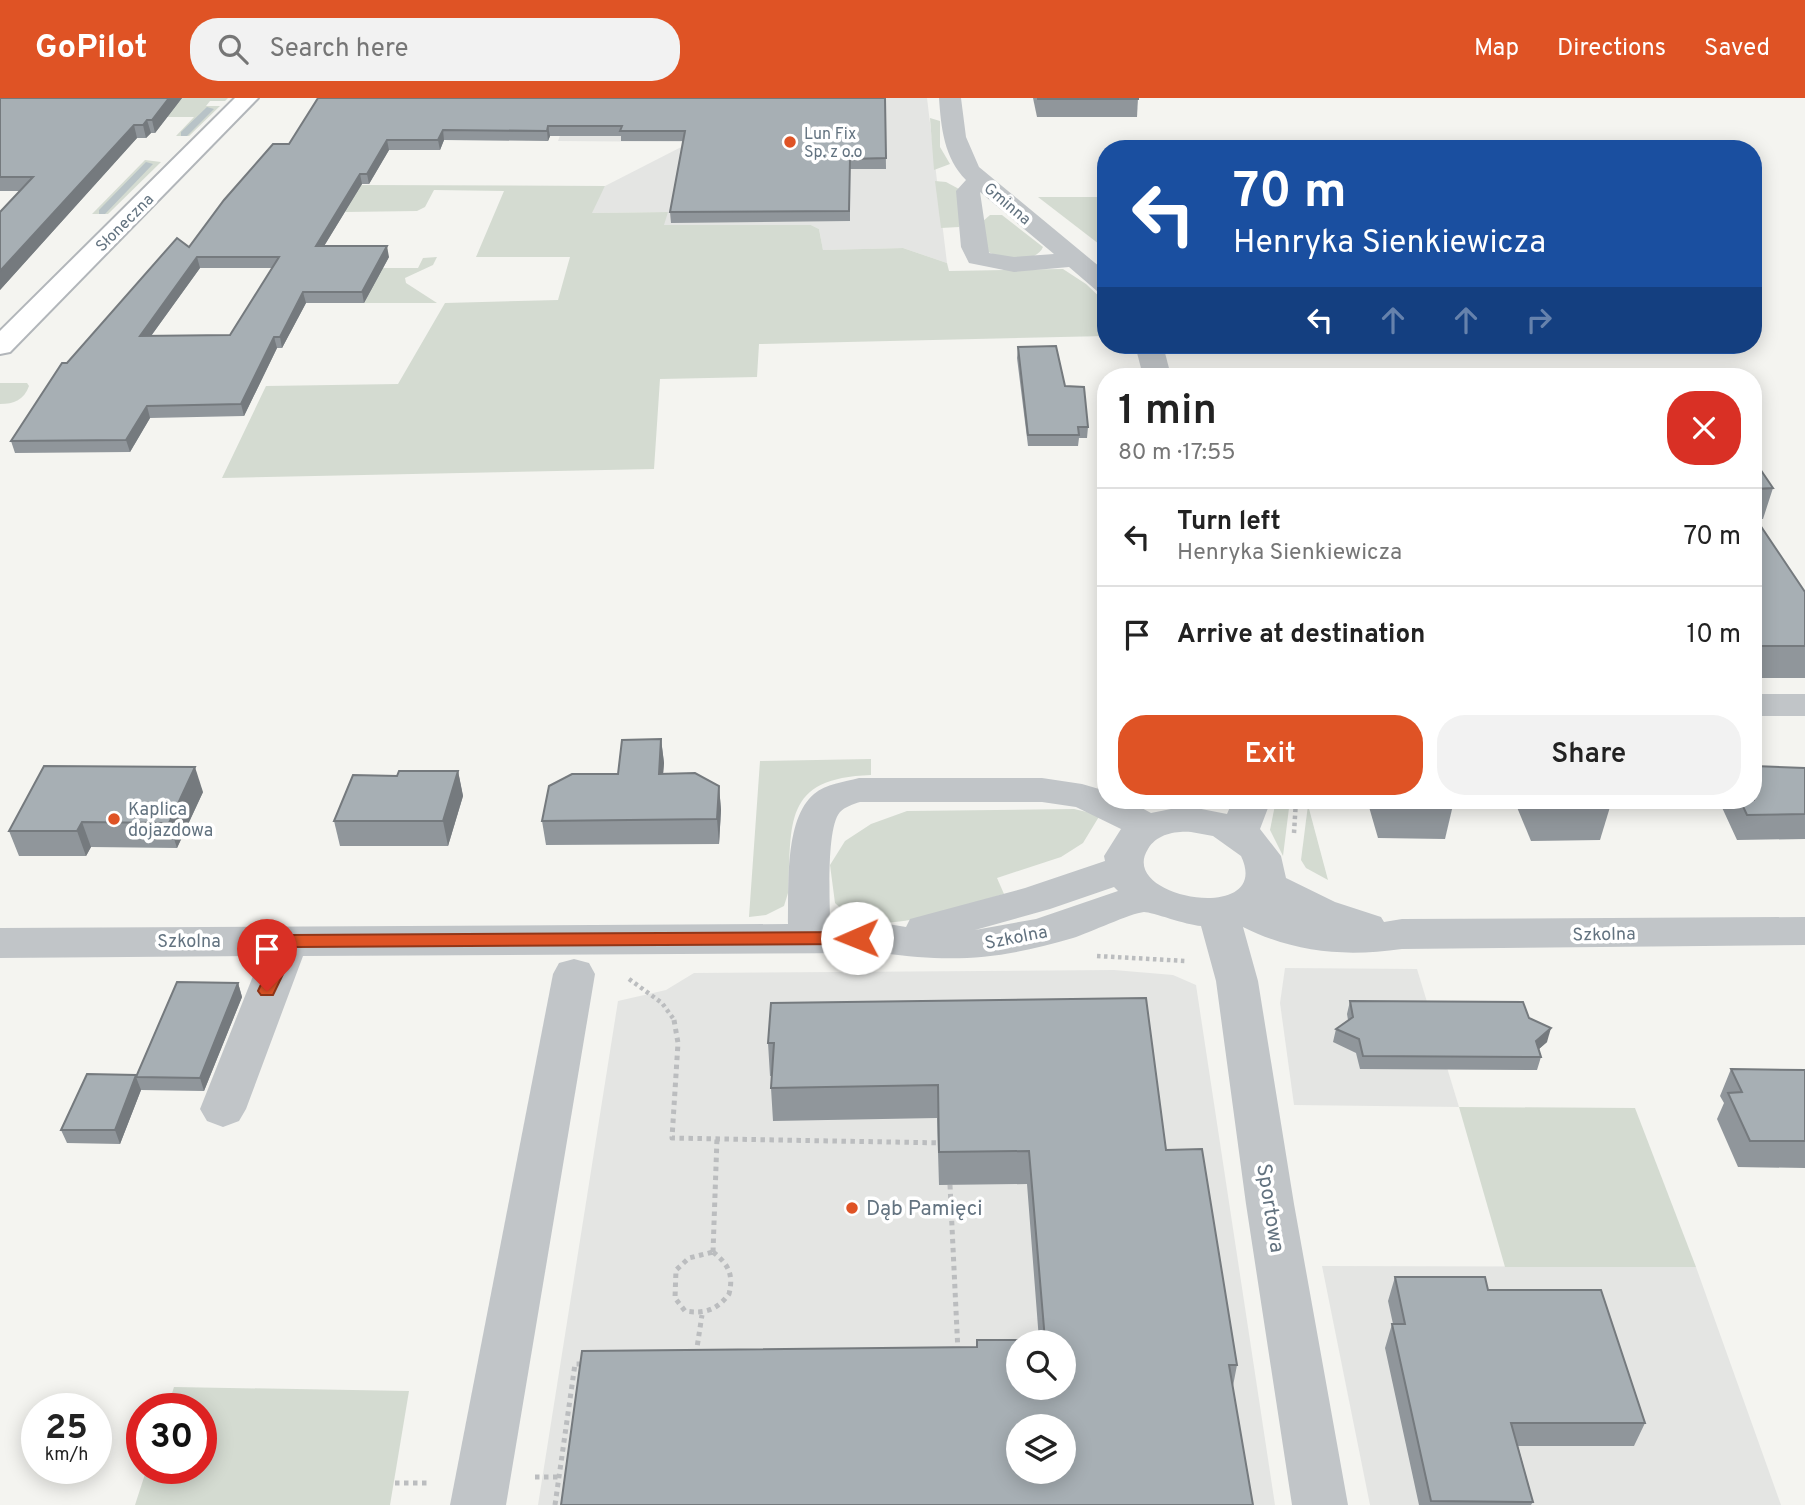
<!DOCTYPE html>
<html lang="en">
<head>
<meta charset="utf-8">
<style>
  :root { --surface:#fff; --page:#f2f2f2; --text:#222; --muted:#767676; --line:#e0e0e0; --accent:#df5325 }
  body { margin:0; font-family:Overpass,sans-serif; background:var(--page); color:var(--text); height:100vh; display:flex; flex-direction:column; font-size:26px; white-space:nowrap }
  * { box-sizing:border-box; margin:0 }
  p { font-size:23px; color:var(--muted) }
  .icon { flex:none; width:38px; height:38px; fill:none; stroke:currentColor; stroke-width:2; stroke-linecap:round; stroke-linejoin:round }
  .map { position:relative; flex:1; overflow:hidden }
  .details { position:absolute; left:1097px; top:270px; width:665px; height:441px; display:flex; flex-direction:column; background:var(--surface); border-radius:28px; box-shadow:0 4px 18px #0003 }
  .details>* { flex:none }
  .guide { position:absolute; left:1097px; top:42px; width:665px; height:214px; border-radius:28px; box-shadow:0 4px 18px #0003; background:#1a4fa0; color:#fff; overflow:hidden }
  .fabs { position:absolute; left:1006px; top:1232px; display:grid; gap:14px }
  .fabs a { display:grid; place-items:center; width:70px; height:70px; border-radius:50%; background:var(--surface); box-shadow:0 4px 18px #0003; font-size:35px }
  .speed { position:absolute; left:21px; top:1295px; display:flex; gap:14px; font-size:35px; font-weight:700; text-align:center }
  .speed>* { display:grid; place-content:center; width:91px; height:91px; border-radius:50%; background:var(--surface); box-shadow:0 4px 18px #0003; line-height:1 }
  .speed small { font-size:18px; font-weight:400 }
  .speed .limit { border:10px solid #d22; background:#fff; color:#111 }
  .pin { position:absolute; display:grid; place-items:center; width:60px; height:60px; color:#fff; margin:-72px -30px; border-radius:50% 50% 50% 0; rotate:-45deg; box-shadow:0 0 7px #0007 }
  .pin .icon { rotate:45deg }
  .me { position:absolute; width:77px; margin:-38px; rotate:269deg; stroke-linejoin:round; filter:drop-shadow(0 0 5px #0008) }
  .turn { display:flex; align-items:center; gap:24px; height:147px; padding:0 21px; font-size:32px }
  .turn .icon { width:91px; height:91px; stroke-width:2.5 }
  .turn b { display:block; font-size:49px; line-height:60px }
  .lanes { display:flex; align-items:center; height:66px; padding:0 21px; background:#0003; justify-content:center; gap:35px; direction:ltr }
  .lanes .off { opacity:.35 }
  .round { display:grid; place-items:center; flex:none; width:74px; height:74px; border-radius:28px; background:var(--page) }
  .overview { display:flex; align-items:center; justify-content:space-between; height:119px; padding:0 21px }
  h1 { font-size:42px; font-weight:600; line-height:52px }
  .action { display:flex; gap:14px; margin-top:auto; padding:14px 21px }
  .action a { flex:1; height:80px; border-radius:28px; background:var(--accent); color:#fff; font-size:28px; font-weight:600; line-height:80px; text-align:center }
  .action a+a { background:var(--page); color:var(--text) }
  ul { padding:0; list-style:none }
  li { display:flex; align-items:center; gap:21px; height:98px; padding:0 21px; border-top:2px solid var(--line) }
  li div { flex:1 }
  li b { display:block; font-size:26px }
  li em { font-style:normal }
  header { display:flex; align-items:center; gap:42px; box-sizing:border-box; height:98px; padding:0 35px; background:var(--accent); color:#fff }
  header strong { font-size:33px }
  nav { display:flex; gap:38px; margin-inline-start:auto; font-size:24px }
  .search { width:490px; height:63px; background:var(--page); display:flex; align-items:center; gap:18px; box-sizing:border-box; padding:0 24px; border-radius:28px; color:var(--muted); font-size:26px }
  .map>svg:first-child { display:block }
  .built { fill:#e4e5e3; fill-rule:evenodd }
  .green { fill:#d4dbd1 }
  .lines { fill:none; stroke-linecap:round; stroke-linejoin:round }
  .stream { fill:#b8c3c7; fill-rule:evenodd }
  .major-casing { stroke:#b2b6ba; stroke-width:4 }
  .path-far1 { stroke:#bbbdbf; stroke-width:4.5; stroke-dasharray:3.5 3.5; stroke-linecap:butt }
  .path { stroke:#bbbdbf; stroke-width:5; stroke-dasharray:4.5 4.5; stroke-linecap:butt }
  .minor { fill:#c1c5c8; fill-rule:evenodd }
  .major { fill:#fff; fill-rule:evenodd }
  .wall { fill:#90969b; fill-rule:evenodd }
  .shaded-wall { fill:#757a7e }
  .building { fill:#a7afb4; stroke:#757a7e; stroke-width:2; fill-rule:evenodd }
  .route { fill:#df5325; stroke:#913618; stroke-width:2 }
  .poi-dot { fill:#df5325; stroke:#fff; stroke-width:2.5 }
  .labels { text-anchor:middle; stroke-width:7; stroke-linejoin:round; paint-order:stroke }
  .far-poi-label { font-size:16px; fill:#637380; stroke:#fff; text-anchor:start }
  .far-street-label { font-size:16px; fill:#637380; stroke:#fff }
  .poi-label { font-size:18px; fill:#637380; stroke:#fff; text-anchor:start }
  .street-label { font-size:18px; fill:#637380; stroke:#fff }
  .near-poi-label { font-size:21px; fill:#637380; stroke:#fff; text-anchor:start }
  .near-street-label { font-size:21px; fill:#637380; stroke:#fff }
</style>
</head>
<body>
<header>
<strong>GoPilot</strong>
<div class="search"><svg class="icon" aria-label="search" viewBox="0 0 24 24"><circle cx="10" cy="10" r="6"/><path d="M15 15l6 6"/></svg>Search here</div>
<nav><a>Map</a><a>Directions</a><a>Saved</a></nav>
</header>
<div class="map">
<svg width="1805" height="1407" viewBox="0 0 1805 1407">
  <rect width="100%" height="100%" fill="#f4f4f0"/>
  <g class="built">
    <polygon points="595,0 927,0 947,165 903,150 823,152 819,131 811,127 663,127 667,114 591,115 605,88 691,44 558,43 571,7"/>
    <polygon points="1285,870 1417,871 1459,1009 1294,1007 1280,905"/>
    <path d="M1114,872L1173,877L1196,887L1275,1407H538L618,903L666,892L694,875ZM1018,1244H1064V1290H1018ZM1018,1328H1064V1374H1018Z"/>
    <polygon points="1322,1168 1696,1169 1781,1407 1370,1407"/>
  </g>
  <g class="green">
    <polygon points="0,0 228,0 225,3 210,3 206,8 220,8 189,38 176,38 194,19 0,19"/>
    <polygon points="930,20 940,23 940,49 950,66 934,72"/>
    <polygon points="145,62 161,64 108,116 92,116"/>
    <polygon points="935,83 946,84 959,91 959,129 941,130"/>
    <polygon points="361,87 605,88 592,115 668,114 664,127 811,127 819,131 823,152 903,150 947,165 949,173 1063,171 1086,186 1106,205 1106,238 759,246 757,279 660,281 654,371 222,380 266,288 398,286 445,205 558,202 570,159 476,159 504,93 434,92 425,109 417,113 345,114"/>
    <polygon points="1038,99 1106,99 1106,146 1099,146"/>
    <path d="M990,117H1002L1043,149C1035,167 1001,162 987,153L982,124Z"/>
    <polygon points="437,159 433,167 405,180 406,185 437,205 364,205 370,194 362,170 418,170 423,160"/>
    <polygon points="1188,247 1367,247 1367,250 1189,252"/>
    <path d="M0,285H27L29,288C24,302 14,306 0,306Z"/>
    <path d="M871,661V677C782,680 792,725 788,795L784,808L766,817L749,819L760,663Z"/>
    <polygon points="1276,702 1289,710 1283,758 1270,732"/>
    <polygon points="1308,707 1328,782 1306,770 1301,762"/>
    <path d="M1074,711L1100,717L1083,745L1061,759L997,780L1004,796C965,807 890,837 852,819C846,816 840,809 835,805L830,767L845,743L871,726L907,713Z"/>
    <polygon points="1459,1009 1635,1010 1696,1169 1505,1169"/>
    <polygon points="174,1289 409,1293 390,1407 135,1407 147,1370 201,1370 201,1311 167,1311"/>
  </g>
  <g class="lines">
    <g class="stream">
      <polygon points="207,9 214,11 187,38 181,38 181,34"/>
      <polygon points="146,64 153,66 105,116 99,116 99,112"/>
    </g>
    <defs>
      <polygon id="major" points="235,0 258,0 10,254 0,256 0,233"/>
    </defs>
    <use href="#major" class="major-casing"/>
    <g class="path-far1">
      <polyline points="1294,735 1296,702"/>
      <polyline points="1097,858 1186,863"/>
      <polyline points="629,881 662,905 675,923"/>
    </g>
    <g class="path">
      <polyline points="674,922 678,945 672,1040 943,1045"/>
      <polyline points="950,1087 958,1254"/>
      <path d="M713,1154C728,1166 734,1176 729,1196C717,1212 705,1216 685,1213L675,1200L676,1172L689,1160Z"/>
      <polyline points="713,1154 717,1040"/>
      <polyline points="696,1256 702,1217"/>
      <polyline points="535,1379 561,1379"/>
      <polyline points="395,1385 429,1385"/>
      <polyline points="555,1407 575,1266 585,1266"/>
    </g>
    <g class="minor">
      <path d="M939,0H961L966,39L979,69L1106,174V195L1097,193L1069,169L1014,174L969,165L961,149L956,93L966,82C944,60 941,29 939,0ZM980,94L1054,156L1014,159L989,155Z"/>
      <polygon points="1135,247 1163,247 1171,278 1143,278"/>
      <rect x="1754" y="596" width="51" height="22"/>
      <path d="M859,680H1042L1082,686L1106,693V702H1127L1151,715L1186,708L1227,716L1233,702H1271L1260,731L1281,758L1286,780L1335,804L1381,819L1384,824L1402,821L1805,819V847L1402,851C1345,859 1295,855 1243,829L1258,883L1294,1106L1348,1407H1292L1246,1106L1216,883L1201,828C1186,827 1152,814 1144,814C1131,815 1089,835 1073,840C1002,861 955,865 882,855L303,858L246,1011L239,1023L223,1029L207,1023L200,1011L261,858L0,860V830L788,826C789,790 784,721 814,696C826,686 844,684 859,680ZM860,704H1042L1076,709L1121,731L1104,758L1105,763L1025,790L910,821L906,829L882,825L830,826C830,803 826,730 840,714C845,709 853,706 860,704ZM1191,734L1213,738L1241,758C1274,827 1116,801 1148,751C1157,736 1175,733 1191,734ZM1114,789L1118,793L1036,821L975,832L1050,811Z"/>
      <polygon points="574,861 589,865 595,876 506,1407 450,1407 553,876 559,865"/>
    </g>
    <use href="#major" class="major"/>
  </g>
  <g class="wall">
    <polygon points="0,0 182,0 155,35 151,35 146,40 137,40 0,192 0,114 20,93 0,93"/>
    <path d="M318,0H885L886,71H850V123L671,125L670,114L683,43H621V38H550L548,43L444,42L440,52H389L369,86H362L324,148L389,159L364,205H306L282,250H277L244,318L150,320L130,354L15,355L11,343L67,265L189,149L289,46ZM200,170H273L230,237L151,238Z"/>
    <polygon points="1033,0 1138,0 1137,19 1037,19"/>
    <polygon points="1018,249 1065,288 1088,329 1087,340 1079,340 1078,348 1028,348 1017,260"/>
    <polygon points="1754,362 1773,390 1763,421 1755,421 1805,494 1805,580 1754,580"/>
    <polygon points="661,641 664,665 663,676 719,688 721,712 719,746 546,747 542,723 618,676"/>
    <polygon points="1805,670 1805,741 1737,742 1719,703 1719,702 1754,702"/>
    <polygon points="458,673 463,698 448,748 340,748 334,723 397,678"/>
    <polygon points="203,694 177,750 91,749 86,758 19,758 9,733"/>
    <polygon points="1367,702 1451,702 1453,707 1445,741 1378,740"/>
    <polygon points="1514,702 1607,702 1610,709 1600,742 1531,743"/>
    <polygon points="238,885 242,899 204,993 141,992 120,1046 67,1045 61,1032 136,977"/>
    <polygon points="1350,903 1529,920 1547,944 1539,951 1541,959 1537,972 1360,971 1356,955 1333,944 1336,931 1348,922 1347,916"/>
    <polygon points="771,905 1166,1052 1237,1267 1233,1288 977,1249 1039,1242 1027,1086 939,1087 937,1020 773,1023 771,990 772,978 770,978 768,945"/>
    <polygon points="1731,971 1805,972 1805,1070 1738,1069 1717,1021 1724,1005 1720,998"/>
    <polygon points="1395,1179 1488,1192 1645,1325 1634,1348 1518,1348 1533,1404 1531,1407 1419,1407 1385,1250 1392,1226 1393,1226 1388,1203"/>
  </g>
  <g class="shaded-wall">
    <polygon points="169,0 182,0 155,35 152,22"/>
    <polygon points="147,22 151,35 146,40 143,27"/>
    <polygon points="134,27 137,40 0,192 0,173"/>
    <polygon points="548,28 550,38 548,43 547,33"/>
    <polygon points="443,32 444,42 440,52 438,42"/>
    <polygon points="387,42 389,52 369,86 367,76"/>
    <polygon points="360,76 362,86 318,158 316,148"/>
    <polygon points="387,148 389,159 364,205 362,194"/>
    <polygon points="197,159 200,170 143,249 140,238"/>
    <polygon points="303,194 306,205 282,250 280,239"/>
    <polygon points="274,239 277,250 244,318 241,306"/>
    <polygon points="147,308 150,320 130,354 126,342"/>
    <polygon points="661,641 664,665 661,700 659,676"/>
    <polygon points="195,669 203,694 177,750 169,725"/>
    <polygon points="458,673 463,698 448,748 443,723"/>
    <polygon points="719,688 721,712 719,746 717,721"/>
    <polygon points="82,724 91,749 86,758 77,733"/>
    <polygon points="238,885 242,899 204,993 200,980"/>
    <polygon points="1551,930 1547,944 1532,957 1536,943"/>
    <polygon points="136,977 136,979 141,992 120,1046 115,1032"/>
  </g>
  <g class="building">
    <polygon points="0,0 169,0 152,22 147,22 143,27 134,27 0,173 0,114 33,79 0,79"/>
    <path d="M318,0H885L886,60L850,61L849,113L670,114L685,33H620L622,28H548L547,33L443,32L438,42H387L367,76H360L316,148H387L362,194H303L280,239H274L241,306L147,308L126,342L11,343L62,265H67L177,140L189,149L224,102L273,46H289ZM197,159H279L230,237L140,238Z"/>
    <rect x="1038" y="0" width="100" height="1"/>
    <polygon points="1056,248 1065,288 1084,289 1088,329 1078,329 1079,337 1028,337 1018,249"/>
    <polygon points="1754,362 1773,390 1754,391"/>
    <polygon points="1754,418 1805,494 1805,548 1754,548"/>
    <polygon points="661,641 659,676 695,675 719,688 717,721 542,723 549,688 572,676 618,676 622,642"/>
    <polygon points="44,668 195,669 169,725 82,724 77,733 9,733"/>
    <polygon points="1754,668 1805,670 1805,716 1747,717 1740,702 1754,702"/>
    <polygon points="399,673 458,673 443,723 334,723 353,677 397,678"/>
    <polygon points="1384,702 1451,702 1453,707 1385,707"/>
    <polygon points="1537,702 1607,702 1610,709 1540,710"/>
    <polygon points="177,884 238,885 200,980 136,979"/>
    <path d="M1146,900L1166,1052L1202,1051L1237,1267H1229L1253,1407H561L582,1253L977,1249V1242H1045L1029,1053L939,1054L938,987L771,990L774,945H768L771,905ZM1018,1244H1064V1290H1018ZM1018,1328H1064V1374H1018Z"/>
    <polygon points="1350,903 1523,904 1529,920 1551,930 1536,943 1541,959 1363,958 1359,941 1336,931 1353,919"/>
    <polygon points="1731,971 1805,972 1805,1043 1750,1043 1728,995 1742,994"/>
    <polygon points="87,976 136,977 115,1032 61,1032"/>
    <polygon points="1395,1179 1485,1179 1488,1192 1601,1192 1645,1325 1511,1325 1533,1404 1431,1403 1392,1226 1405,1226"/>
  </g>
  <polygon class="route" points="857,834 866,840 857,846 296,849 273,897 261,897 258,893 281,843 290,837"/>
  <g class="poi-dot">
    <circle cx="790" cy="44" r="7"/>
    <circle cx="114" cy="721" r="7"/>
    <circle cx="852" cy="1110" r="7"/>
  </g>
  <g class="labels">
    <g class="far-poi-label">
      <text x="804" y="41">Lun Fix<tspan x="804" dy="18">Sp. z o.o</tspan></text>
    </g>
    <g class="far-street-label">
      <text transform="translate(1008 105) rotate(40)" y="6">Gminna</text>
      <text transform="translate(124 124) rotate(-45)" y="6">Słoneczna</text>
    </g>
    <g class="poi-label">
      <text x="128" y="717">Kaplica<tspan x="128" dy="21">dojazdowa</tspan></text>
    </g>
    <g class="street-label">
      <text transform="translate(1604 836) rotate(-1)" y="6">Szkolna</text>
      <text transform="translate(1016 839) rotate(-11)" y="6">Szkolna</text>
      <text x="189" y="849">Szkolna</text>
    </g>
    <g class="near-poi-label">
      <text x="866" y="1117">Dąb Pamięci</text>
    </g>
    <g class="near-street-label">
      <text transform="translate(1271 1110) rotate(81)" y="7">Sportowa</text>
    </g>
  </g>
</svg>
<div class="fabs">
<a><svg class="icon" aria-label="search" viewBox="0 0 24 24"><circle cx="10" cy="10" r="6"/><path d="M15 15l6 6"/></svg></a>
<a><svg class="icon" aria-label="layers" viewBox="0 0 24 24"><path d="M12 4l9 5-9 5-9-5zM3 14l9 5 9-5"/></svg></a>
</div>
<div class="speed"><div>25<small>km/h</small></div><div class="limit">30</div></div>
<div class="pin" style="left:267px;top:893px;background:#d93025"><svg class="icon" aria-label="arrive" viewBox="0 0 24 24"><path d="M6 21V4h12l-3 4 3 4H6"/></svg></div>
<svg class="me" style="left:857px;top:840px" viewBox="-20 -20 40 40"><circle r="19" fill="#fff"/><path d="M0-13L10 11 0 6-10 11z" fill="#df5325"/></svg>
<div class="guide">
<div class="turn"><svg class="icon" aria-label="left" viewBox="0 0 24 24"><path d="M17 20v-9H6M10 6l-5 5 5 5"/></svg><div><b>70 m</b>Henryka Sienkiewicza</div></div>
<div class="lanes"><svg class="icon" aria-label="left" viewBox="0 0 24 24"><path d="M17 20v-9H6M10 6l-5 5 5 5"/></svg><svg class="icon off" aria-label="ahead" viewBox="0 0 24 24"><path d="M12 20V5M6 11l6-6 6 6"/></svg><svg class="icon off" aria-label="ahead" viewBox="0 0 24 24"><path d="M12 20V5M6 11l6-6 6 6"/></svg><svg class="icon off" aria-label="right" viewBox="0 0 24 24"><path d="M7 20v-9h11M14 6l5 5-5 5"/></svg></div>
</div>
<section class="details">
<div class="overview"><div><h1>1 min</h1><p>80 m · 17:55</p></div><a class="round" style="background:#d93025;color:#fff"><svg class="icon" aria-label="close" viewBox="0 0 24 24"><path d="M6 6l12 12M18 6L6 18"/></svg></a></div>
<ul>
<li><svg class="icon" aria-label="left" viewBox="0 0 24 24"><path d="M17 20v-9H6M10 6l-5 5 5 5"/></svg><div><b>Turn left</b><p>Henryka Sienkiewicza</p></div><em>70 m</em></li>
<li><svg class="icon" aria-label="arrive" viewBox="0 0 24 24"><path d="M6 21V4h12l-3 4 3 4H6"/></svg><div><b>Arrive at destination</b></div><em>10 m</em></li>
</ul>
<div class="action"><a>Exit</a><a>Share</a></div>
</section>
</div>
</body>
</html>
